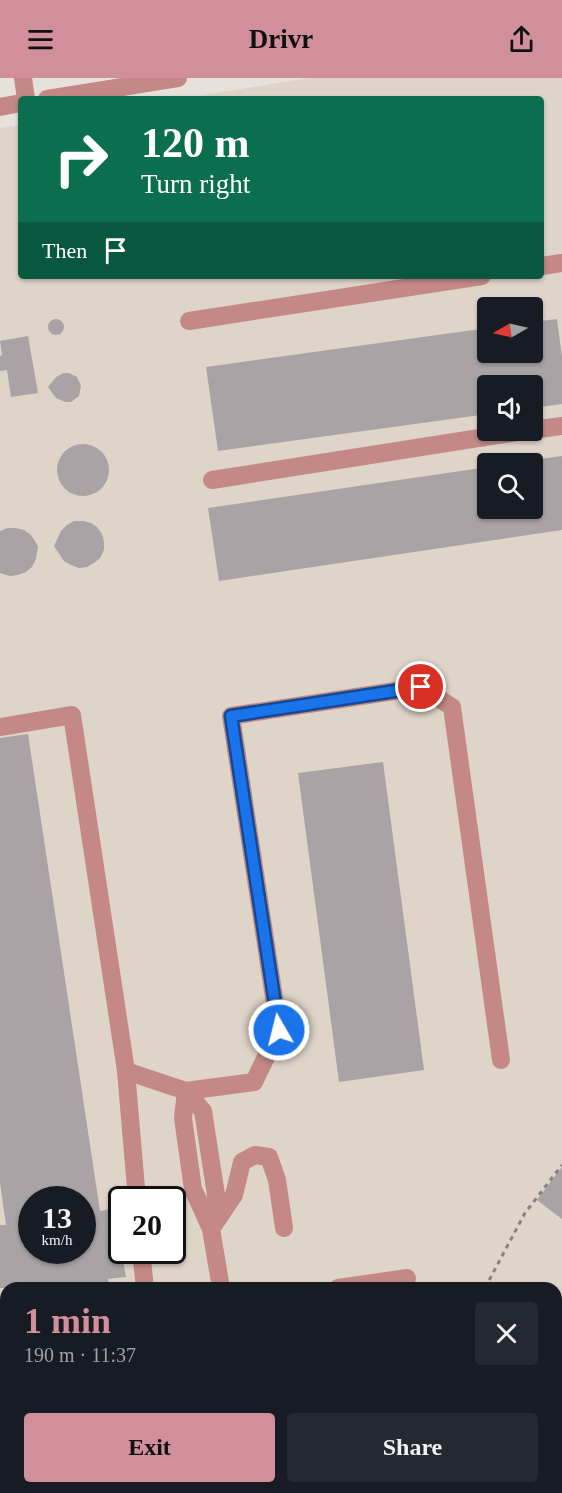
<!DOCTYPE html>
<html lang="en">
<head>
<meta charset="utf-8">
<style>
  :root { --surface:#171b24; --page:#242831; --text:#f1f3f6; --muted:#9ea1a6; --accent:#d18e9b }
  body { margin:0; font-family:"Times New Roman",serif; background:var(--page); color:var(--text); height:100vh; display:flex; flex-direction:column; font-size:22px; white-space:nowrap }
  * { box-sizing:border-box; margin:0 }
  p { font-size:20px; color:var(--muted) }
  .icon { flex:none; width:33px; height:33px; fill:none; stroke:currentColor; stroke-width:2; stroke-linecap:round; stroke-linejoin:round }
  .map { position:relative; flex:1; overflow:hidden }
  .side { position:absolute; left:0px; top:1204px; width:562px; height:212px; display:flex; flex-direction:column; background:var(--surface); border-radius:18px 18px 0 0; box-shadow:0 2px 4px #0004 }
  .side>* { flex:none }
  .top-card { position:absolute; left:18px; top:18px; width:526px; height:183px; border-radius:6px; box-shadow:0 2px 4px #0004; background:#0b6e4f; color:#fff; overflow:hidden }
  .needle { width:39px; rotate:261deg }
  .fabs { position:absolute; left:477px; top:219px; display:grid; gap:12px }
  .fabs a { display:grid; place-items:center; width:66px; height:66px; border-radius:6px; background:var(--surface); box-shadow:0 2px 4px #0004; font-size:30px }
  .speed { position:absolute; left:18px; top:1108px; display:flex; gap:12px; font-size:30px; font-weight:700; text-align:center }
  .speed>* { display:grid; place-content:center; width:78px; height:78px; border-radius:50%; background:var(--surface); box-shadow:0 2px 4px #0004; line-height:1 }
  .speed small { font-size:15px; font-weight:400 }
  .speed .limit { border:3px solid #111; border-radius:9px; background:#fff; color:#111 }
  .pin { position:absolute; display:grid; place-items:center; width:51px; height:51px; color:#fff; margin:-26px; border:3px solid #fff; border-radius:50%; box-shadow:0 2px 6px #0007 }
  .me { position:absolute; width:66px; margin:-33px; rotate:352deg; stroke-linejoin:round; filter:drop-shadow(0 0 4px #0008) }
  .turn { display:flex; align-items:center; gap:21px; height:126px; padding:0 24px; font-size:27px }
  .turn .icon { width:78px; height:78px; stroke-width:2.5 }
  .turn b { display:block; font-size:42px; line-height:51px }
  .then { display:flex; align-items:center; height:57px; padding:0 24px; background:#0003; gap:12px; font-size:22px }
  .round { display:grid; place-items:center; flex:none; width:63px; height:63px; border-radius:6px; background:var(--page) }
  .head { display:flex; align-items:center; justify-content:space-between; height:102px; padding:0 24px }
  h1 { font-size:36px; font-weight:600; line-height:45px; color:var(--accent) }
  .button { display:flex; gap:12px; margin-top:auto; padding:12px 24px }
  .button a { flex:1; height:69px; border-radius:6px; background:var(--accent); color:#111; font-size:24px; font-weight:600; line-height:69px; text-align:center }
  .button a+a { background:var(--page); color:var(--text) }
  header { display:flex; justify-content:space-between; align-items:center; height:78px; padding:0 24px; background:var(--accent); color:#111; font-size:27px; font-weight:600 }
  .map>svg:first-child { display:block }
  .built { fill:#dfd4c8; fill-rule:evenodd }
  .building { fill:#aaa3a6; fill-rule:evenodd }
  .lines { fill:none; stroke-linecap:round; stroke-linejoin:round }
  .path { stroke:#86837f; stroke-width:3; stroke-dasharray:4.5 4.5; stroke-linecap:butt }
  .minor { stroke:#c48986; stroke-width:18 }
  .route-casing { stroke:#114b97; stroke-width:15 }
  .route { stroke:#1a73e8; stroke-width:10 }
</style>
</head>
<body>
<header><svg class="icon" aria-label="menu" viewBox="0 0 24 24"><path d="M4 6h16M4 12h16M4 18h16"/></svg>Drivr<svg class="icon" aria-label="share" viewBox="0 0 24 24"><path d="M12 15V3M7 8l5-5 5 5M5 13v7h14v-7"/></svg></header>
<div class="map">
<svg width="562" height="1415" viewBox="0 0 562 1415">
  <rect width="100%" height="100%" fill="#e6e1db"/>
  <path class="built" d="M308,0H562V1415H0V50L21,47V198H542V21H179ZM488,230H532V274H488ZM488,308H532V352H488ZM488,386H532V430H488ZM32,1122H82V1173H32ZM122,1122H172V1173H122ZM6,1210H556V1410H6Z"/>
  <g class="building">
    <polygon points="557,241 562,279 562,326 532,330 532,308 488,308 488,336 218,373 206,289 488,250 488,274 532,274 532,244"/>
    <circle cx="56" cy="249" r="8"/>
    <polygon points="28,258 38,315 11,319 7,292 0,293 0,278 2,277 0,263"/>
    <polygon points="64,295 69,295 77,299 81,308 79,318 71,324 65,324 56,320 48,309 56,299"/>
    <circle cx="83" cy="392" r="26"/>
    <polygon points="562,378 562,452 219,503 208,430 488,389 488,430 532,430 532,382"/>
    <polygon points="74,443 83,443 91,445 97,449 102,456 104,464 104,472 100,480 94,485 87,489 79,490 71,487 64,483 54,468 61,453 67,447"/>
    <polygon points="8,450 16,450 24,452 31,457 38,468 36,481 32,489 26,494 18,497 10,498 0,495 0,453"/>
    <path d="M28,656L100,1133L114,1130L126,1199L108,1201L110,1210H0V1147H6L0,1105V660ZM32,1122H82V1173H32Z"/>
    <polygon points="383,684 424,992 339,1004 298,695"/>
    <polygon points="562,1089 562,1141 537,1122"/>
  </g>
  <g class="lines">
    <g class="path">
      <polyline points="485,1210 525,1135 562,1087"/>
      <polyline points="487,1410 488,1415"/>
    </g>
    <g class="minor">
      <polyline points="23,0 26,21"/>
      <polyline points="47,21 178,0"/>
      <polyline points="0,29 21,25"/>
      <polyline points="542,188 561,185"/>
      <polyline points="189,243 482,198"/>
      <polyline points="532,352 562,348"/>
      <polyline points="212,402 530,352"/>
      <polyline points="0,649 72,637 126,993 137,1122"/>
      <polyline points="126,993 186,1013 254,1004 279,952 231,638 421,609 452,629 501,982"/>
      <polyline points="186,1013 183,1040 193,1111 211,1151 221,1210"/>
      <polyline points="186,1013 203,1033 216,1117 211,1147"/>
      <polyline points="211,1151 234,1117 242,1084 255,1077 269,1079 277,1102 284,1150"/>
      <polyline points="141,1173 145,1210"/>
      <polyline points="338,1210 407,1200"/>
      <polyline points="171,1410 171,1415"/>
      <polyline points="269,1410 277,1412 290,1410"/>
    </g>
  </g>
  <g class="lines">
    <defs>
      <polyline id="route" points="279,952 231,638 421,609"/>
    </defs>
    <use href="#route" class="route-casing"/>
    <use href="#route" class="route"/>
  </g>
</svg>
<div class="fabs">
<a><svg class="needle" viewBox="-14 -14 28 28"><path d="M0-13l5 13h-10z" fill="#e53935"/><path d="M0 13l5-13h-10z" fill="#9ea1a6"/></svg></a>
<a><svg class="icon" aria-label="sound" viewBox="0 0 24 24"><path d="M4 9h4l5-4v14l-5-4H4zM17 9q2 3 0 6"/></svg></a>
<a><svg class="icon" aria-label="search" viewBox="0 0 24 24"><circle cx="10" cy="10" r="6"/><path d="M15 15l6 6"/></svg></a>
</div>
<div class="speed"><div>13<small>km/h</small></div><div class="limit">20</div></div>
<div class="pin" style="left:421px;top:609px;background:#d93025"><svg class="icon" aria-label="arrive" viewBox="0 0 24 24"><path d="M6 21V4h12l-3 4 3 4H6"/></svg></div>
<svg class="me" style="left:279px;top:952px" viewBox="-20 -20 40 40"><circle r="17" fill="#1a73e8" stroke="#fff" stroke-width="3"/><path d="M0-11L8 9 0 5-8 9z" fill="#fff"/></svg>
<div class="top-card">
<div class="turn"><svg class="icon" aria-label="right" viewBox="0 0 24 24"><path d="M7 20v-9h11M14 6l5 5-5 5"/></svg><div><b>120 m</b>Turn right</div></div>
<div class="then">Then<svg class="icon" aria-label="arrive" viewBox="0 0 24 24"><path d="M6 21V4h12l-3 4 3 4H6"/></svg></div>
</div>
<section class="side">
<div class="head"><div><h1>1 min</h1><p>190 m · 11:37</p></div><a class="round"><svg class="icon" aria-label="close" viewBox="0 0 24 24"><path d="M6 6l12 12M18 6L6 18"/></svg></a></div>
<div class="button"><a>Exit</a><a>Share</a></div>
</section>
</div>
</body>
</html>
